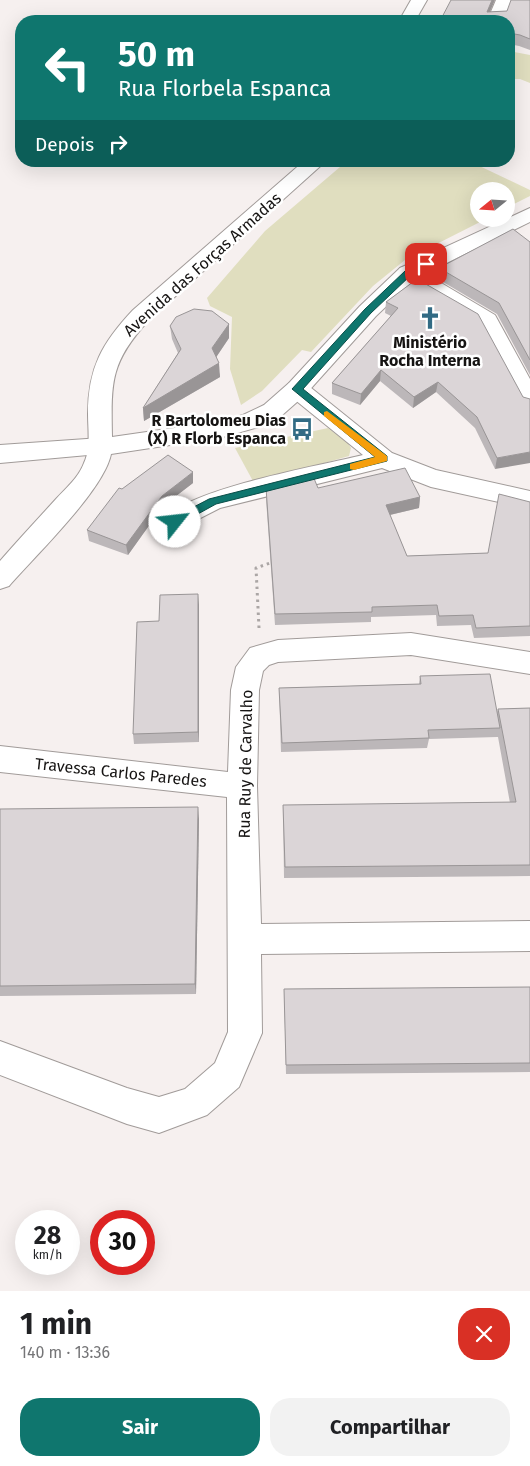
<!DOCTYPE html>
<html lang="pt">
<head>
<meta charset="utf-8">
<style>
  :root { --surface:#fff; --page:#f2f2f2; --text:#202124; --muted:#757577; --accent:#0f766e }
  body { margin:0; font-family:"Fira Sans",sans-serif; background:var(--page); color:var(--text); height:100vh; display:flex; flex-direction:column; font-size:19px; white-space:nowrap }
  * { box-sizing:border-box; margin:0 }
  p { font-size:16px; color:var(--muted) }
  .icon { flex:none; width:28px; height:28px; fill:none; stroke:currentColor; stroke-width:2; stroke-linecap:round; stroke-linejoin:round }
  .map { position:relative; height:1291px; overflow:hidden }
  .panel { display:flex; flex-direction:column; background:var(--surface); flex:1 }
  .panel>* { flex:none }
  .top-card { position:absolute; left:15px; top:15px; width:500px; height:152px; border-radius:20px; box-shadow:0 5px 20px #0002; background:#0f766e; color:#fff; overflow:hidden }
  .needle { width:32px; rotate:252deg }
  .tools { position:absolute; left:470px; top:182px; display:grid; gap:10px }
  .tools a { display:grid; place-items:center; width:45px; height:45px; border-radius:50%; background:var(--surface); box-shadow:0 5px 20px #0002; font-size:25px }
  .speed { position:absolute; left:15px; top:1210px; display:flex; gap:10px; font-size:25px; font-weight:700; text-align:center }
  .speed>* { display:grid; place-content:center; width:65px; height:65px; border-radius:50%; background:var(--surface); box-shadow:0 5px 20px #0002; line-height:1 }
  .speed small { font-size:12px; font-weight:400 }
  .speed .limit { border:8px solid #d22; background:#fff; color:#111 }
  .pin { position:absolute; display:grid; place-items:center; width:42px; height:42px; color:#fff; margin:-21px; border-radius:10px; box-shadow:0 2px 8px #0006 }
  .me { position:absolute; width:55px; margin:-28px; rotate:61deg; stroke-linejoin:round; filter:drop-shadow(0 0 4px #0008) }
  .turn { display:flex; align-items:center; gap:18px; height:105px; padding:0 20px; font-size:22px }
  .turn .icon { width:65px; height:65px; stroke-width:2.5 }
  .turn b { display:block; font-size:35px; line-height:42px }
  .then { display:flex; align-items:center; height:48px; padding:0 20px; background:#0003; gap:10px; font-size:19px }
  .round { display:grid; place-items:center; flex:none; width:52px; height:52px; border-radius:20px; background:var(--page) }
  .summary { display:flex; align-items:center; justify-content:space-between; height:85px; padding:0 20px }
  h1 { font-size:30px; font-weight:700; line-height:38px }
  .action { display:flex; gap:10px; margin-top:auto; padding:10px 20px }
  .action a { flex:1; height:58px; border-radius:20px; background:var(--accent); color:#fff; font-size:20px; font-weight:700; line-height:58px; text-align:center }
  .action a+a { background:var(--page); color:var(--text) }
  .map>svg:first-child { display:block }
  .green { fill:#e0debf }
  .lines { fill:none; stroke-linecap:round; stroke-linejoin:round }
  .minor-casing { stroke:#a19b99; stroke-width:2 }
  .tertiary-casing { stroke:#a19b99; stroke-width:2 }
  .path { stroke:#aba6a5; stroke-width:3; stroke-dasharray:2.5 4; stroke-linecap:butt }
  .minor { fill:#fff; fill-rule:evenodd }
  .tertiary { fill:#fff; fill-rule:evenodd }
  .wall { fill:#bcb7b9 }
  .shaded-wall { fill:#999596 }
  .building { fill:#dbd5d7; stroke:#999596 }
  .route { fill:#0f766e; stroke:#0a4d48 }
  .slow { fill:#f59e0b }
  .labels { text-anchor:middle; stroke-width:5; stroke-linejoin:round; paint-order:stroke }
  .street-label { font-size:16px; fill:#161413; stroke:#fff }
  .poi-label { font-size:16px; font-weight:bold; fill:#161413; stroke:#fff }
</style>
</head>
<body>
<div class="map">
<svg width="530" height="1291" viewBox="0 0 530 1291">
  <rect width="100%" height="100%" fill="#f6f0ef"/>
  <g class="green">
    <polygon points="509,51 530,55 530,83 520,79 509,79"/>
    <polygon points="347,161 469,161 530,190 530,196 506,208 506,191 479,191 479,219 486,219 405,260 373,286 311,352 302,350 262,391 241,405 230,369 232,317 210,306 207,298 265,231"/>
    <polygon points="328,428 348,443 351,448 349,456 254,483 235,448"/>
  </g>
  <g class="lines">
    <defs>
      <g id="minor">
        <polygon points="496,0 512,0 504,21 487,21"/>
        <polygon points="408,266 416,268 495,315 530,379 530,409 522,407 478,324 400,278 397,273 400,268"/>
        <path d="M297,381L305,383L392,453L436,470L530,491V509L431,487L382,468L220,508L175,531L166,529L162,522C180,490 323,465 363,455L289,395L285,389L289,383Z"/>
        <polygon points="101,438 110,441 113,447 110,453 0,463 0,445"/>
        <polygon points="411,633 530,652 530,674 411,655 278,662 269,665 263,671 259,690 257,786 261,924 530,921 530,951 261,954 262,1033 239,1087 207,1115 159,1133 127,1124 0,1075 0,1041 127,1088 159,1097 185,1089 215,1063 228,1032 227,797 0,772 0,746 228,772 231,690 236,667 250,648 278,640"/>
      </g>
      <g id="tertiary">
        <polygon points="411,0 427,0 415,21 399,21"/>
        <path d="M304,161H326L149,320C110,362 111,382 112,437L223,421L243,415L264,405L289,383L360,306L400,268L530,208V222L416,278L376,316L305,395L280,417L259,427L223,437L111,454C104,490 35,556 9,586L0,589V561C18,540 37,520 56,499C66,488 79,477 84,463C91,448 88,430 88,414C88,368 102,343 133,310Z"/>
      </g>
    </defs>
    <use href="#minor" class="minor-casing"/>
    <use href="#tertiary" class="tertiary-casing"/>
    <polyline class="path" points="259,628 256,568 273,562"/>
    <use href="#minor" class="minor"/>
    <use href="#tertiary" class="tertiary"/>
  </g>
  <g class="wall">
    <polygon points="530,0 530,50 519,46 509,44 509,21 490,12 507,11"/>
    <polygon points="530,242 530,375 497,314 438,279 439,268"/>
    <polygon points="417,279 523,397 495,469 475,428 436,392 413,408 380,381 360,405 332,394 332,383 391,316 385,313 386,302"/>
    <polygon points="229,324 229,338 216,357 220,377 144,421 143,408 178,353 172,339 170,326"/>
    <polygon points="193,483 163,506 128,555 89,541 87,530 122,489"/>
    <polygon points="266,488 318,488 420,497 419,508 390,515 407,556 488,553 530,502 530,636 474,638 471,625 437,626 436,615 371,617 371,622 275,625 266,499"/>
    <polygon points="199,605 199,742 134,744 133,734 159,621"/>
    <polygon points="420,676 497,712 498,709 530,708 530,876 284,878 283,805 510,803 498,737 497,737 429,739 427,748 281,752 279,688 419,684"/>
    <polygon points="0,809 199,819 196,994 0,996"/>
    <polygon points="530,987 530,1072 286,1074 284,989"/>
  </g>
  <g class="shaded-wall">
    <polygon points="492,0 495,0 486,21 487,12"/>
    <polygon points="229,324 229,338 213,362 212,348"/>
    <polygon points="219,363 220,377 144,421 143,408"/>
    <polygon points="381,370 380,381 360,405 361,394"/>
    <polygon points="438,382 436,392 413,408 414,397"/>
    <polygon points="530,452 530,463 495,469 497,458"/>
    <polygon points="193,472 193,483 163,506 128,555 126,545 162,496"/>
    <polygon points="420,497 419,508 385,516 386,505"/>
    <polygon points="198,594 199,605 199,742 198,732"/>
    <polygon points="198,807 199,819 196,994 195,984"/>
  </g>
  <g class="building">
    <polygon points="451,0 492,0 487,12 507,11 511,0 530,0 530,39 520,35 509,33 509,21 440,21"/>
    <polygon points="513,229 530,242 530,360 499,303 439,268"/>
    <polygon points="417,279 478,314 523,397 530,399 530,452 497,458 477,417 438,382 414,397 381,370 361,394 332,383 398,308 386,302"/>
    <polygon points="194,309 212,311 229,324 212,348 219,363 143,408 181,349 170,326 176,317"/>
    <polygon points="168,455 193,472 162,496 126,545 87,530 119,488 122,489"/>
    <polygon points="405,468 420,497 386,505 407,556 488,553 499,494 530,502 530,626 476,628 473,615 439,616 437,605 372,607 372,612 275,614 266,488 313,476 318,488"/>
    <polygon points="198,594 198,732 133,734 137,622 159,621 160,595"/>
    <polygon points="490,674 500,728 428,730 429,738 282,743 279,688 421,684 420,676"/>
    <polygon points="530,708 530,865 285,867 283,805 516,802 498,709"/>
    <polygon points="198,807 195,984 0,986 0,809"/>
    <polygon points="530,987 530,1063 286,1065 284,989"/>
  </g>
  <polygon class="route" points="423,263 430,264 411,275 371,313 303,389 387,456 387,461 216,504 178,525 171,525 171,519 209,499 375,457 292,389 365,309 405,271"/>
  <polygon class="slow" points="327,411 387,456 387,461 354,470 350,469 350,464 375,457 324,416 324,412"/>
  <defs>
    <symbol id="church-bare" viewBox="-9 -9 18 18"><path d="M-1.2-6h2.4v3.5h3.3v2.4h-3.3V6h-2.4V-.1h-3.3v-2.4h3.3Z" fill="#326b84" stroke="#fff" stroke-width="2.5" paint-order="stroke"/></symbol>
    <symbol id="bus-bare" viewBox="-9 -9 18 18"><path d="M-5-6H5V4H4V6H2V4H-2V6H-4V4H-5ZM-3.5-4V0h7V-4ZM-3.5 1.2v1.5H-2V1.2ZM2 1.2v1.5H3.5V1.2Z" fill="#326b84" stroke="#fff" stroke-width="2.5" paint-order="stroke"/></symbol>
  </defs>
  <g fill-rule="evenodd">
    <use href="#church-bare" x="414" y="302" width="32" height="32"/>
    <use href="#bus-bare" x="286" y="413" width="32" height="32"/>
  </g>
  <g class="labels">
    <g class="street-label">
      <text transform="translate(202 264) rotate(-42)" y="6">Avenida das Forças Armadas</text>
      <text transform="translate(245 764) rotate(-89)" y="6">Rua Ruy de Carvalho</text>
      <text transform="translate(121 772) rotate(6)" y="6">Travessa Carlos Paredes</text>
    </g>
    <g class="poi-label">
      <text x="430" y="348">Ministério<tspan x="430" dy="18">Rocha Interna</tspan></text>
      <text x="286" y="426" text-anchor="end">R Bartolomeu Dias<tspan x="286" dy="18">(X) R Florb Espanca</tspan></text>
    </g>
  </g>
</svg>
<div class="tools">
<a><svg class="needle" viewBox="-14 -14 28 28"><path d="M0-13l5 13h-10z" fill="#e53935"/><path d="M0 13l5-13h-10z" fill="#757577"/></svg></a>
</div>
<div class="speed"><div>28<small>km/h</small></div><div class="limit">30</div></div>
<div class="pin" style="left:426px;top:264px;background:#d93025"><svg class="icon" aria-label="arrive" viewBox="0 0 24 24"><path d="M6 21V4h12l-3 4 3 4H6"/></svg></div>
<svg class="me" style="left:175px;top:522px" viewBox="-20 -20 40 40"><circle r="19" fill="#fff"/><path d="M0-13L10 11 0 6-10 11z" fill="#0f766e"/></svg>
<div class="top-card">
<div class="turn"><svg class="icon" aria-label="left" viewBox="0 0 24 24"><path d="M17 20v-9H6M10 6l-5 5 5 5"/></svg><div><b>50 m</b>Rua Florbela Espanca</div></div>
<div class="then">Depois<svg class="icon" aria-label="right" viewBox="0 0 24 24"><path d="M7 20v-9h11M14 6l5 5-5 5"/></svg></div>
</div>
</div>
<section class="panel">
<div class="summary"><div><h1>1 min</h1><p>140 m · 13:36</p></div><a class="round" style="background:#d93025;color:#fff"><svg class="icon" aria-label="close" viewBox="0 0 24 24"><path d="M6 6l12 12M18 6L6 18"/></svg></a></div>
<div class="action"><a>Sair</a><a>Compartilhar</a></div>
</section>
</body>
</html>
